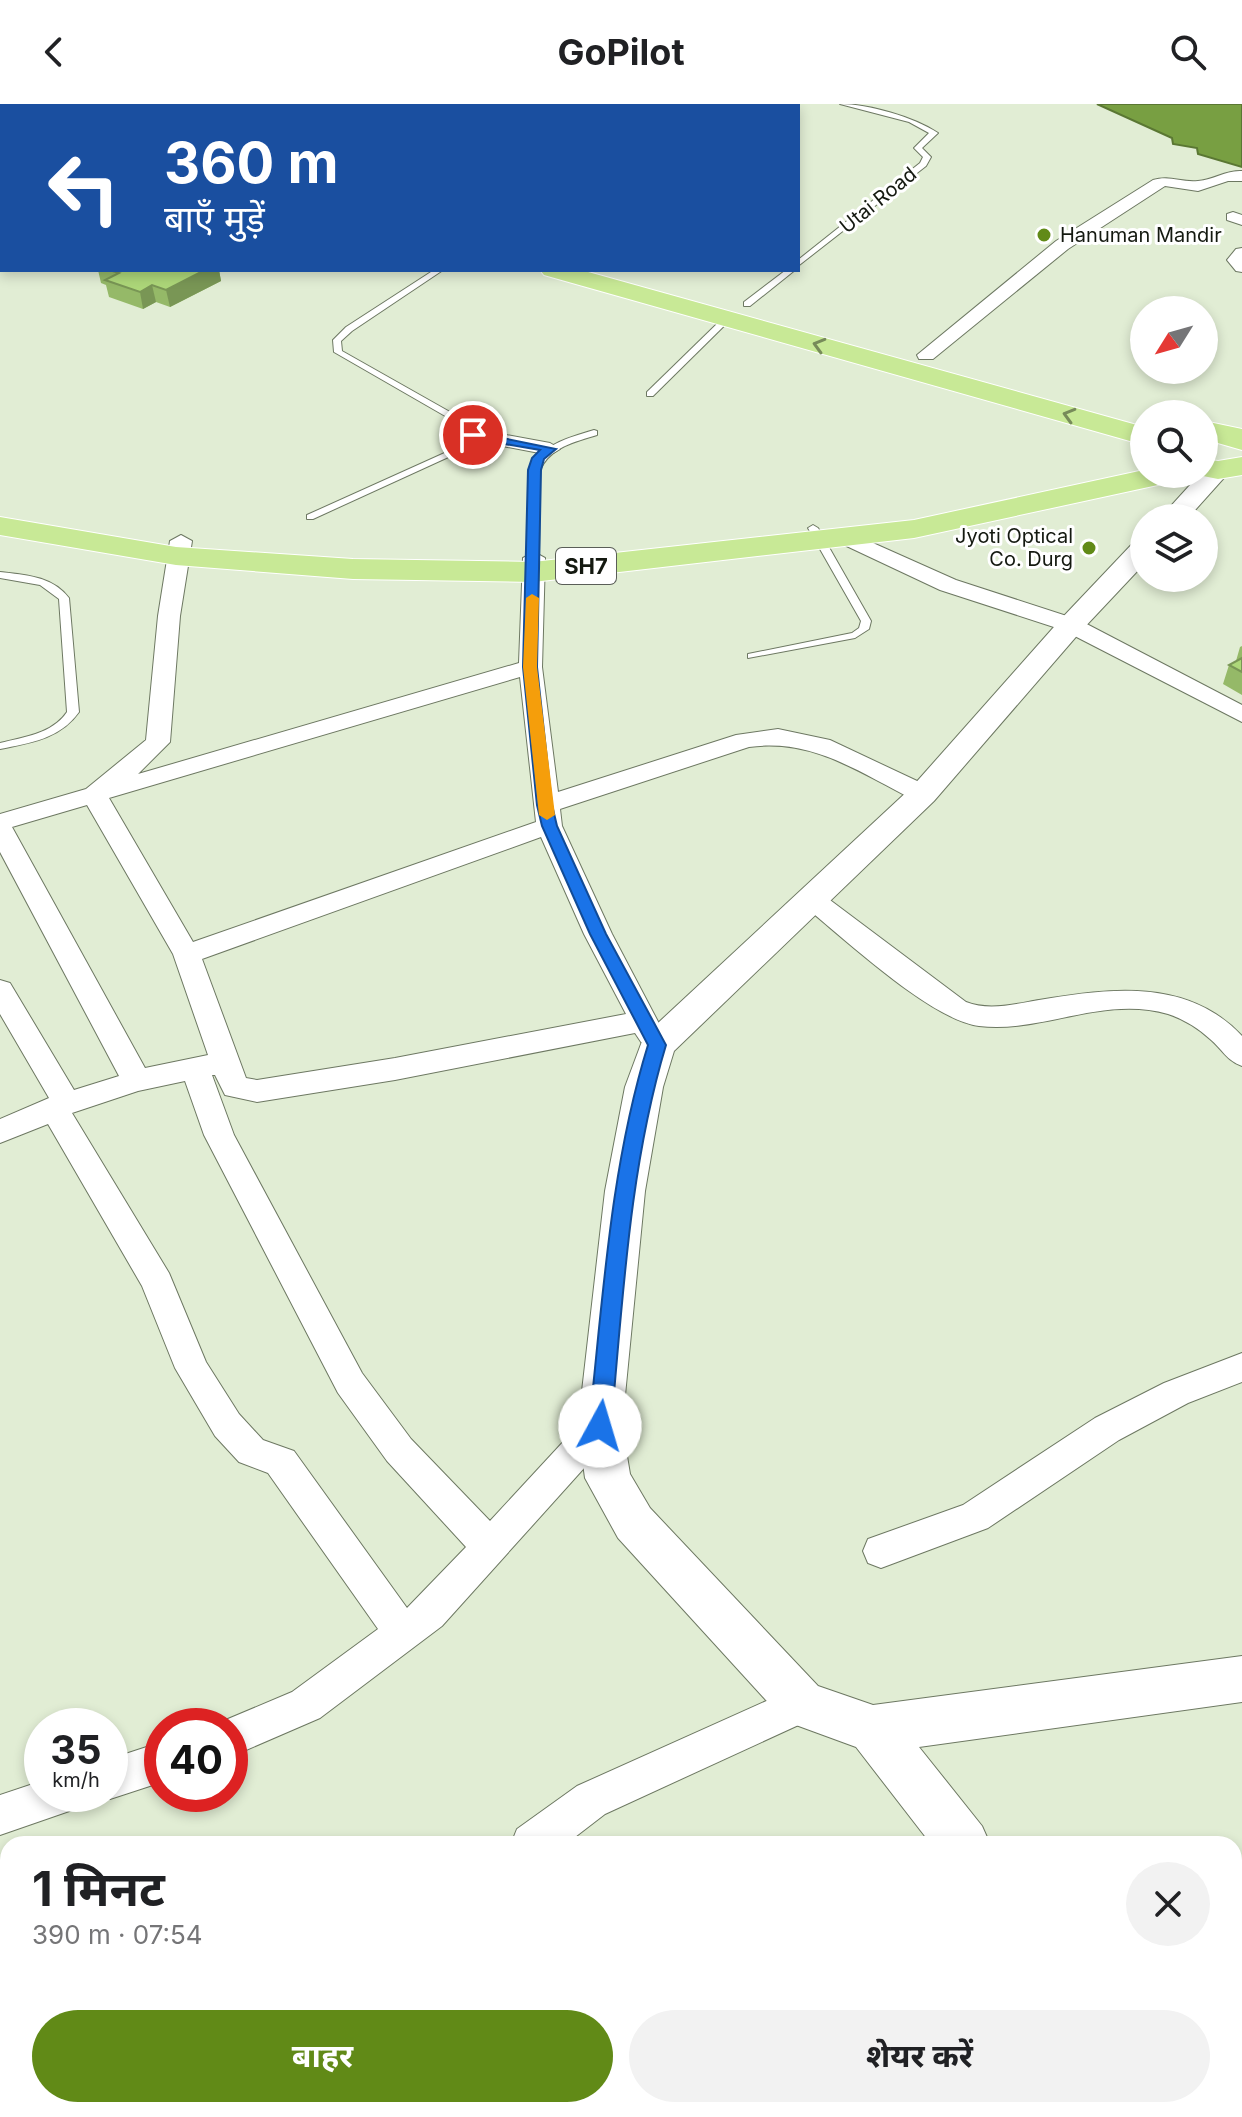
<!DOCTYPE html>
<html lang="hi">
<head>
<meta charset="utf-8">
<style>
  :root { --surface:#fff; --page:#f2f2f2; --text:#202124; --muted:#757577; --accent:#618a17 }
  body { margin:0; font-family:Inter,"Noto Sans Devanagari",sans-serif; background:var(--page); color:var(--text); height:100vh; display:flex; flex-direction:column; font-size:30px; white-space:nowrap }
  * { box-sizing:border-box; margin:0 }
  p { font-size:26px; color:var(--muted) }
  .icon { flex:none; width:44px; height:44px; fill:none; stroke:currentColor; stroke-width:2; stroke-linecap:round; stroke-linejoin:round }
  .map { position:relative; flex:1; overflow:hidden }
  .panel { position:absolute; left:0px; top:1732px; width:1242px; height:282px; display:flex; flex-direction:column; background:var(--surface); border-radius:24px 24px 0 0; box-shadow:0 4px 12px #0003 }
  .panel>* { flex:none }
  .banner { position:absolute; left:0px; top:0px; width:800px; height:168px; box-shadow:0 4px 12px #0003; background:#1a4fa0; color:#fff; overflow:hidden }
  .needle { width:52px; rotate:233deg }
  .controls { position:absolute; left:1130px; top:192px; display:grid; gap:16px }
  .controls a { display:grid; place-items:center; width:88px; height:88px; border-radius:50%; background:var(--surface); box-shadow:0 4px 12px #0003; font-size:40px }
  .speed { position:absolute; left:24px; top:1604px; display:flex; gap:16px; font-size:40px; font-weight:700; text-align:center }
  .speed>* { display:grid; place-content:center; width:104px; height:104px; border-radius:50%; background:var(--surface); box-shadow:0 4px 12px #0003; line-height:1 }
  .speed small { font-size:20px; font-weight:400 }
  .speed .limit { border:12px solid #d22; background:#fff; color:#111 }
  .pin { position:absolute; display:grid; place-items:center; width:68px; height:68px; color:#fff; margin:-34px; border:4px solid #fff; border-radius:50%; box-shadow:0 2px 8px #0007 }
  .me { position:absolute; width:88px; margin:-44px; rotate:6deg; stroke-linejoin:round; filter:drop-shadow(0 0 6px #0008) }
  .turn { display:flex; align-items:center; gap:28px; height:168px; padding:0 32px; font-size:36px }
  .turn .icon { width:104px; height:104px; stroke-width:2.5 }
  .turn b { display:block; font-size:56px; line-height:68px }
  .round { display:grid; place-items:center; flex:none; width:84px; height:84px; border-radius:42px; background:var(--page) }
  .head { display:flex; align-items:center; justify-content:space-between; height:136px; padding:0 32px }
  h1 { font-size:48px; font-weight:700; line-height:60px }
  .action { display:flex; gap:16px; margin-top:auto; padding:16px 32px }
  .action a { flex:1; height:92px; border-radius:48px; background:var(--accent); color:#fff; font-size:32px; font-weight:700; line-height:92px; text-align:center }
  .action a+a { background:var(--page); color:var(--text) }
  header { display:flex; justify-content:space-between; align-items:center; height:104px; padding:0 32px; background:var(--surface); font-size:36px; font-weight:700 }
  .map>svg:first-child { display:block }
  .water { fill:#789f42; stroke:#5a7733; stroke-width:2 }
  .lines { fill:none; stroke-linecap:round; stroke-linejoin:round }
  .service-casing { stroke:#6d7862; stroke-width:2 }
  .minor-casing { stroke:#6d7862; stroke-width:2 }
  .tertiary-casing { stroke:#6d7862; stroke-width:2 }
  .secondary-casing { stroke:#6d7862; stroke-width:2 }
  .primary-casing { stroke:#fff; stroke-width:2 }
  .service { fill:#fff; fill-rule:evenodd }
  .minor { fill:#fff; fill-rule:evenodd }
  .tertiary { fill:#fff; fill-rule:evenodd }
  .secondary { fill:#e4f4ca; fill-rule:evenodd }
  .primary { fill:#c8e996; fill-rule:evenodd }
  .wall { fill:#95b968 }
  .shaded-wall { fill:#799655 }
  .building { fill:#add779; stroke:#799655; stroke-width:2 }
  .oneway { stroke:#778b5a }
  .route { fill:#1a73e8; stroke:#114b97; stroke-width:2 }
  .slow { fill:#f59e0b }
  .poi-dot { fill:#618a17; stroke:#fff; stroke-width:3 }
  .labels { text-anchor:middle; stroke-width:6; stroke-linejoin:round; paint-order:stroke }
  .far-street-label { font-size:20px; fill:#141910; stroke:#fff }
  .far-poi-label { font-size:20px; fill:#141910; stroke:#fff; text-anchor:start }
  .shield { fill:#fff; stroke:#5a5e58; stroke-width:2 }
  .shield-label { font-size:22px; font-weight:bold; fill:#141910 }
</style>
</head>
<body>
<header><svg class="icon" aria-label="back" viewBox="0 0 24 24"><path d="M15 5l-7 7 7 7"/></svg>GoPilot<svg class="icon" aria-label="search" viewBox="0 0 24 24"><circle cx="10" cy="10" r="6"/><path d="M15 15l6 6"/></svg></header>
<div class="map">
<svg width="1242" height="2013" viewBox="0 0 1242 2013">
  <rect width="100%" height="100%" fill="#e1edd4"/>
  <polygon class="water" points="1097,0 1242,0 1242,63 1198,50 1197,44 1173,40 1172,34"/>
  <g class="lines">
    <defs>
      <g id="service">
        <path d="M840,0C868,0 914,13 938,29L922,44L931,53L926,62L798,162V156L920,59L923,53L914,44L929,29L909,18Z"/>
        <rect x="0" y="94" width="2" height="4"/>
        <polygon points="434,166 443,166 352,227 341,237 342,247 473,321 479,339 313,415 307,415 307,411 469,338 466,324 334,248 333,236 346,223"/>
        <polygon points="786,166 795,166 750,202 744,202 744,198"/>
        <polygon points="724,213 731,215 653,292 647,292 647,288"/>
        <path d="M594,326L597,327V331C575,338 550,343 540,366L539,454L530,456V366C542,340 568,334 594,326Z"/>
        <polygon points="813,421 818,424 871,517 869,525 855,534 748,554 748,550 852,529 859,524 861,517 808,424"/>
        <path d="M0,468C26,471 52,472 69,494L79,608C60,635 30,639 0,645V639C24,633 52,630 67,608L59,495L40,481L0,474Z"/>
      </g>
      <g id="minor">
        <path d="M1242,67V77H1228L1198,87L1165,82L1068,145L933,255H919L917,251L1056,137L1153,76C1170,71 1182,79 1198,77C1214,76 1225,66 1242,67Z"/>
        <polygon points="1233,108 1242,111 1242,121 1227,116 1227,110"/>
        <polygon points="1242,144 1242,168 1236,167 1227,156 1236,145"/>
        <polygon points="473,325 550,339 560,345 550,351 466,335 463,331"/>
        <polygon points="846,427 956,476 1079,516 1242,601 1242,618 1063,526 940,486 838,438 835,433 838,428"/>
        <path d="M181,431L192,437L180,512L170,638L138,670L519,559L523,454L534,448L545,454L542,563L558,688L736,631L778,625L830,636L932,684L936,690L932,696H914C859,668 812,634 749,643L560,705L562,722L612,830L665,931L661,938L651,941L641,938L635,929L395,976L257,998L225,991L215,971H212L234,1031L362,1269L411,1335L490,1417L588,1311L600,1307L612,1311L617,1322L612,1333L442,1522L320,1614L230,1653V1622L216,1620L292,1588L378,1525L268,1369L239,1358L215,1332L175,1264L142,1182L48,1020L0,1039V1015L49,994L0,910V876L10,879L74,986L119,972L0,748V710L86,685L146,636L158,512L170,437ZM520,573L536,718L193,838L109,694ZM87,701L173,850L208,951L145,964L12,723ZM541,733L584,830L626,910L395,954L257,976L246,974L202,855ZM185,977L204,1031L338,1289L387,1357L466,1443L407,1504L294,1347L263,1336L239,1310L206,1258L169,1169L72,1009L138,987Z"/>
        <path d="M813,787L822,790L966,898C989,907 1015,900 1039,896C1110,884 1188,874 1242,932V962C1227,957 1222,945 1210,935C1198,924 1183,915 1168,910C1103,891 1040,930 979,922C931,916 845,835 804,802L800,796L804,790Z"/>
        <polygon points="1242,1249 1242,1278 1188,1299 1119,1336 988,1424 881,1464 868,1459 863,1447 868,1435 963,1401 1095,1314 1164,1279"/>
        <polygon points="802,1581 816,1587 822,1600 816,1613 605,1710 566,1740 511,1740 517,1725 577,1682"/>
        <polygon points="162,1638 162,1678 110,1695 98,1690 110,1690 110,1655"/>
        <polygon points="42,1677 42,1690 84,1690 78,1704 0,1731 0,1691"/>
        <polygon points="156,2006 207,2006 204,2013 153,2013"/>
        <polygon points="735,2006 784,2006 781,2013 732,2013"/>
      </g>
      <g id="tertiary">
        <polygon points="1218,358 1227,361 1231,366 1188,414 1160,414 1200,370 1204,370 1209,361"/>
        <polygon points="1144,436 1144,460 1081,527 934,697 674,947 663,983 645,1087 622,1322 630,1370 650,1404 818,1582 873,1601 1242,1552 1242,1598 919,1643 982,1722 990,1740 931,1740 856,1643 785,1617 618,1434 585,1374 578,1322 605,1087 625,983 644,932 912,683 1061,515 1134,438"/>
        <polygon points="1146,2006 1206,2006 1209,2013 1149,2013"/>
      </g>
      <polygon id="secondary" points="471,0 492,0 493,2 472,2"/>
      <g id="primary">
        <polygon points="0,9 2,10 2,24 0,23"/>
        <polygon points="540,166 581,166 1144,323 1144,341 544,171"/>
        <polygon points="1204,317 1242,325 1242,346 1204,335"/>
        <polygon points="1242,353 1242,371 1218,375 1193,370 1204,370 1204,355 1218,357"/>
        <polygon points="1144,366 1144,370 1182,370 1178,376 1167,379 914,434 533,478 353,475 176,461 0,431 0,413 176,443 353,455 533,458 914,416"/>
      </g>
    </defs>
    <use href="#service" class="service-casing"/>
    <use href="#minor" class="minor-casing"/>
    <use href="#tertiary" class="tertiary-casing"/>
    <use href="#secondary" class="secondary-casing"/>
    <use href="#primary" class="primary-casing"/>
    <use href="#service" class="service"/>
    <use href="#minor" class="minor"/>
    <use href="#tertiary" class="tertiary"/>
    <use href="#secondary" class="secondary"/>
    <use href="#primary" class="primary"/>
  </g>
  <g class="wall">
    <polygon points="98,166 219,166 221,177 170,203 156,198 143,205 109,193 106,181 101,179"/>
    <polygon points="1242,542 1242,591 1223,580 1229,561 1236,557 1240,543"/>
  </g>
  <g class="shaded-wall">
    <polygon points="205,166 219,166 221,177 170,203 166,186"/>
    <polygon points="152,181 156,198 143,205 140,188"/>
  </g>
  <g class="building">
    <polygon points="109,166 205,166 166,186 152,181 140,188 105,176 119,169"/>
    <polygon points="1242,554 1242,568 1229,561"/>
  </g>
  <defs><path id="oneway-chevron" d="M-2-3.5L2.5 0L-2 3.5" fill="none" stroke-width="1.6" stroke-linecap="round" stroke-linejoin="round" transform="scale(2)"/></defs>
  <g class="oneway">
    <use href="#oneway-chevron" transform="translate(819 241) rotate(-164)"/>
    <use href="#oneway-chevron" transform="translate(1069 311) rotate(-164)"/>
  </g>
  <path class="route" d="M473,328L556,345L544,355L541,366L537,563L552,701L557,722L606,830L666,941C629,1064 623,1195 611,1322L607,1328L600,1331L593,1328L589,1322C603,1195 610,1064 648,941L590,830L542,722L537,701L523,563L528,366L532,354L540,346L469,334L467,331Z"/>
  <polygon class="slow" points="532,490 539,494 537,563 555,711 547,716 539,711 523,563 526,494"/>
  <g class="poi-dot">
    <circle cx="1044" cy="131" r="8"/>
    <circle cx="1089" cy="444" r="8"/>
  </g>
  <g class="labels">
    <g class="far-street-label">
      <text transform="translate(878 96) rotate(-39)" y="7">Utai Road</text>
    </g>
    <g class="far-poi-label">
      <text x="1060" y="138">Hanuman Mandir</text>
      <text x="1073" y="439" text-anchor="end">Jyoti Optical<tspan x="1073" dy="23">Co. Durg</tspan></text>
    </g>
    <rect class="shield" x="556" y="444" width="60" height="36" rx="6"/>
    <g class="shield-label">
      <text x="586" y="470">SH7</text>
    </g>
  </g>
</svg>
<div class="controls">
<a><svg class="needle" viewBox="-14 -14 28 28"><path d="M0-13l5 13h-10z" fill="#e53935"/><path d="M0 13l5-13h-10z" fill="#757577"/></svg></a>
<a><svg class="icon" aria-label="search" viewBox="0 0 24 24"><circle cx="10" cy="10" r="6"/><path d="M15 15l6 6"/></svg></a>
<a><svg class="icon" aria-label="layers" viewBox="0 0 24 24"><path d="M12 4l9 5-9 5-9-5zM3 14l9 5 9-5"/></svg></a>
</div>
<div class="speed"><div>35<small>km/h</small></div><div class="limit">40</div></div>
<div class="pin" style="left:473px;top:331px;background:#d93025"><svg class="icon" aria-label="arrive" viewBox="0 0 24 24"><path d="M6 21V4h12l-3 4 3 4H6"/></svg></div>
<svg class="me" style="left:600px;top:1322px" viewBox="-20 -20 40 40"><circle r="19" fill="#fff"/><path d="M0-13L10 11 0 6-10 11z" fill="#1a73e8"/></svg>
<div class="banner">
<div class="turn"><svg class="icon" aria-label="left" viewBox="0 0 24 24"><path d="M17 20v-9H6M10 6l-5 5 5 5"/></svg><div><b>360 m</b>बाएँ मुड़ें</div></div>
</div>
<section class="panel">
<div class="head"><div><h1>1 मिनट</h1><p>390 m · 07:54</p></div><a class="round"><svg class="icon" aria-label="close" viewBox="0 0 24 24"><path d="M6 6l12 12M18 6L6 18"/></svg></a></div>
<div class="action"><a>बाहर</a><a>शेयर करें</a></div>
</section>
</div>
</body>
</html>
